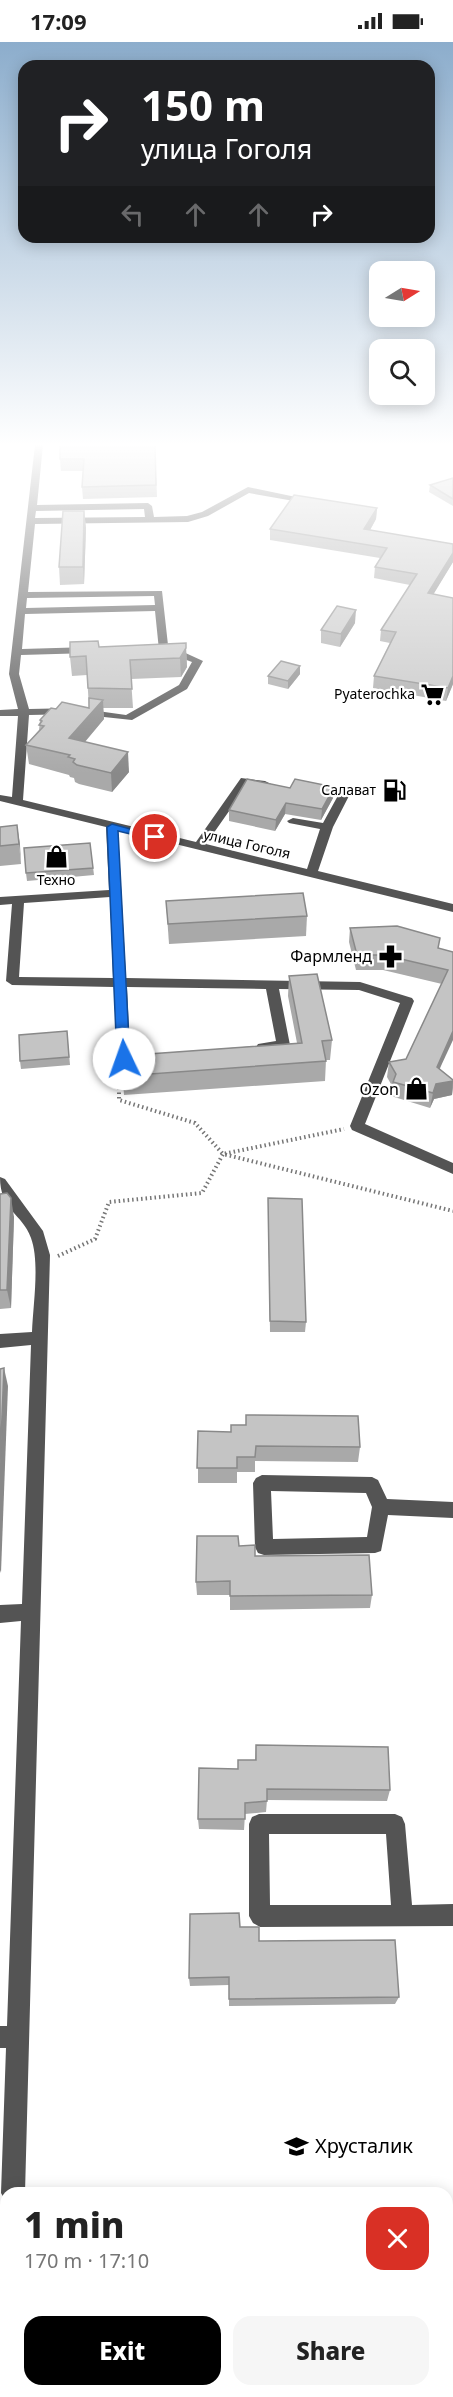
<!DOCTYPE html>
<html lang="en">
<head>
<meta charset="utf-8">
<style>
  :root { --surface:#fff; --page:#f6f6f6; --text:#222; --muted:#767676; --accent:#000 }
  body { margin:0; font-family:"Noto Sans",sans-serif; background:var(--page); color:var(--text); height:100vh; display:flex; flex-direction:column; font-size:22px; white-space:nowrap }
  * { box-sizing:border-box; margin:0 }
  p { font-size:20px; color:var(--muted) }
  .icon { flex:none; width:33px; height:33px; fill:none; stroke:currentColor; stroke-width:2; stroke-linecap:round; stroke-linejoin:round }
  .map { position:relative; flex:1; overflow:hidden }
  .details { position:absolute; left:0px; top:2145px; width:453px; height:210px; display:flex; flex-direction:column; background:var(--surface); border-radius:18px 18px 0 0; box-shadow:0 3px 15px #0003 }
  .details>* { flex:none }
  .guide { position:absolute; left:18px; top:18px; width:417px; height:183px; border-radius:18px; box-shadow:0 3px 15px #0003; background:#202124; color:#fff; overflow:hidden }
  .needle { width:39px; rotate:79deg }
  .controls { position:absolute; left:369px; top:219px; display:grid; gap:12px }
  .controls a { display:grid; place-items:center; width:66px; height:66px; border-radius:12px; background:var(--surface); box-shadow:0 3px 15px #0003; font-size:30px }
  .pin { position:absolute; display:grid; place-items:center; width:51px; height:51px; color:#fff; margin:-26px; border:3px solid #fff; border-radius:50%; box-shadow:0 2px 6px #0007 }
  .me { position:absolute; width:66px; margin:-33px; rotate:357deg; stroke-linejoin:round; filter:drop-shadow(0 0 4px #0008) }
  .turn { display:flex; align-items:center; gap:21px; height:126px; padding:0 24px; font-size:27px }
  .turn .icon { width:78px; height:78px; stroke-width:2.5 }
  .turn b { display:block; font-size:42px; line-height:51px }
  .lanes { display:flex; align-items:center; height:57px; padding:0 24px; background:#0003; justify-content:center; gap:30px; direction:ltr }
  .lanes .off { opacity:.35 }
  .round { display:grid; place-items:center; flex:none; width:63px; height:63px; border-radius:18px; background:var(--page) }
  .head { display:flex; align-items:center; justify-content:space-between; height:102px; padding:0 24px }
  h1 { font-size:36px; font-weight:800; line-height:45px }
  .button { display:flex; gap:12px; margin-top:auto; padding:12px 24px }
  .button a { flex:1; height:69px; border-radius:18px; background:var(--accent); color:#fff; font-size:24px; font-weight:800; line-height:69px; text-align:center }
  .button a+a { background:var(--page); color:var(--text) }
  .status { display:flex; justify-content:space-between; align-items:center; height:42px; padding:0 30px; background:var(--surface); direction:ltr }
  .status svg { height:16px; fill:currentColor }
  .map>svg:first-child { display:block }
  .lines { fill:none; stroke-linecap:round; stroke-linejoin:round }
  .path { stroke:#767676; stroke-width:4; stroke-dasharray:1.5 3; stroke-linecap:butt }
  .minor { fill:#545454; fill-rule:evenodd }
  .wall { fill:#a9a9a9 }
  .shaded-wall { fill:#898989 }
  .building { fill:#c4c4c4; stroke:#898989; stroke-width:1.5 }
  .route { fill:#1a73e8; stroke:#114b97; stroke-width:1.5 }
  .labels { text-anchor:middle; stroke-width:4.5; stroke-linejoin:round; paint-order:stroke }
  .far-poi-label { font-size:14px; fill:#000; stroke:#fff; text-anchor:end }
  .far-street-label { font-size:14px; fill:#000; stroke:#fff }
  .poi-label { font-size:16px; fill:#000; stroke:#fff; text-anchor:end }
  .near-poi-label { font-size:20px; fill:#000; stroke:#fff; text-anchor:start }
</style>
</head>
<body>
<div class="status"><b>17:09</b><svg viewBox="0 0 49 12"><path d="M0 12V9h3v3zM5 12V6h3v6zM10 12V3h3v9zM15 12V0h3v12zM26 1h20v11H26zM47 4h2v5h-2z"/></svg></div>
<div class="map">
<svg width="453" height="2355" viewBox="0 0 453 2355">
  <rect width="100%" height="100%" fill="#fff"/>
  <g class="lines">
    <g class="path">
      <polyline points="119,1028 119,1058 195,1081 223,1112 344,1087"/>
      <polyline points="58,1214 95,1197 109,1160 202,1151 223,1112 453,1169"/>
    </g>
    <g class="minor">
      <path d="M35,403H43L37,463L148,461L152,464L154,475L187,474L202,470L248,445L315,459L311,462L249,451L208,474L188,480L35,482L28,550L162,549L168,603L203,619L187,647L132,678L76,672L29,673L23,758L196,800L241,736L265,739L271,742L269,744L248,742L206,802L307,827L320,787L289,781L287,779L293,776L323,781L341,748H349L351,750L333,785L318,829L453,862V870L118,788L126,936L360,940L412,956L414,959L365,1082L453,1121V1132L352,1088L350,1084L400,961L359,948L279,947L290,1003L283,1008L263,1010L256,1005L258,1002L276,999L266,947L127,945L130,1011L140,1010L147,1015L145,1018L124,1022L117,1017L114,945L12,943L6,939L12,862L0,863V855L109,848L106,785L0,759V753L12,755L18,674H0V668L18,667L9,632ZM144,467L145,475L35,476L36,469ZM154,554L155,563L26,566L27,556ZM155,569L159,608L192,620L179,643L126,673L76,666L29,667L19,632L21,613L90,611L95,608L90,605L22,607L25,572ZM110,855L113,936L19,935L24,861Z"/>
      <path d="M0,1135L5,1137L43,1189L50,1213L25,2151H6V2160L1,2151L6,2006H0V1984H7L21,1579L0,1581V1563L22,1562L31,1303L0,1306V1292L32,1290C33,1263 40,1221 31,1196C22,1171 0,1169 0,1135Z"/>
      <path d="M262,1433L372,1435L378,1438L387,1457L453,1460V1476L388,1473L381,1509L375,1511L264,1513L258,1511L255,1505L253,1441L256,1436ZM271,1449L366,1451L372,1465L367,1495L273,1497Z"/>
      <path d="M259,1772H395L402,1775L405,1782L412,1863L453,1862V1884L260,1885L253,1881L249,1874V1782L252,1775ZM269,1792H386L391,1863H270Z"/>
      <rect x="0" y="2309" width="6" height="24"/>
      <polygon points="6,2337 6,2349 20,2349 20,2355 0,2355 0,2339"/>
    </g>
  </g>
  <g class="wall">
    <polygon points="95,403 155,403 157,455 83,457 82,445 83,429 61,429 60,417"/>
    <polygon points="453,436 453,464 429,450 430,443"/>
    <polygon points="377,466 376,477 370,488 453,502 453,520 433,552 453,642 446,659 373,646 374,634 390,601 380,599 381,588 410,543 374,536 375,525 380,516 270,498 270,487"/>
    <polygon points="84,469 86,486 84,542 60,543 59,525"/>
    <polygon points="355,581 340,605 321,601 321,588"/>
    <polygon points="99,605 186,606 187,625 181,635 131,637 133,666 103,666 104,677 85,700 129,730 112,750 79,742 75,740 74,736 70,735 69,733 29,722 26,703 39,688 40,678 56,667 89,666 87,633 72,634 70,615"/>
    <polygon points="300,624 300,632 288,647 268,642 268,634"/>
    <polygon points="334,745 333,756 321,778 285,772 275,789 229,779 229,768 290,746"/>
    <polygon points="17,783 21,822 0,824 0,785"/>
    <polygon points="90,801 94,833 27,839 26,831"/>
    <polygon points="166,859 307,874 306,894 169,902"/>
    <polygon points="350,886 453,910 440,1027 453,1038 453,1046 452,1053 434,1057 430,1066 391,1054 392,1044 387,1035 389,1020 406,1017 442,942 383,928 356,928 349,900"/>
    <polygon points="289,934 332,998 330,1018 326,1018 325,1039 124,1053 121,1014 297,1001 288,954"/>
    <polygon points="67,989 70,1023 21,1027 20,1019"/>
    <polygon points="0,1152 14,1175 11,1266 0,1267"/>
    <polygon points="268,1156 306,1280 305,1290 270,1290"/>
    <polygon points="198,1389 360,1405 358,1420 255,1419 255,1430 237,1430 237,1441 198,1441"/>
    <polygon points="239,1504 255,1514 372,1553 370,1566 230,1568 230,1553 197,1553 196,1540"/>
    <polygon points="256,1703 390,1748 387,1759 267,1758 266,1770 245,1772 244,1788 199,1787 198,1777 238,1727 255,1718"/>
    <polygon points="240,1885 259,1899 399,1955 395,1962 229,1964 229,1943 190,1944 189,1936"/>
  </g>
  <g class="shaded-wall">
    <polygon points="377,466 376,477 364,499 364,487"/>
    <polygon points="84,469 86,486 84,542 83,525"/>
    <polygon points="453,511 453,520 427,563 428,551"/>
    <polygon points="356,568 355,581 340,605 341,592"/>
    <polygon points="186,606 187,625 181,635 180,616"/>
    <polygon points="300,624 300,632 288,647 288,639"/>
    <polygon points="453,634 453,642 446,659 448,646"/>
    <polygon points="103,658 104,677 71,716 69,696"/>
    <polygon points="128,710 129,730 112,750 111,731"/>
    <polygon points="334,745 333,756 321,778 322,767"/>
    <polygon points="286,761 285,772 275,789 276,778"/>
    <polygon points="17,783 20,803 21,822 19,802"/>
    <polygon points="453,989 453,998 434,1039 437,1025"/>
    <polygon points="453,1039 452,1053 434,1057 430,1066 433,1051 436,1042"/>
    <polygon points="11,1156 14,1175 11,1266 7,1248"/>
    <polygon points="4,1326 8,1344 1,1531 0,1528 0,1422"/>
  </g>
  <g class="building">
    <polygon points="60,403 155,403 156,443 82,445 84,417 60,417"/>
    <polygon points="453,436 453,457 430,443"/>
    <polygon points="294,453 377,466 364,487 453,502 453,511 428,551 453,556 453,634 448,646 374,634 396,590 381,588 417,532 375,525 387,506 270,487"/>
    <polygon points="63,469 84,469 83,525 59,525"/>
    <polygon points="337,564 356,568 341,592 321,588"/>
    <polygon points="98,599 99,605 186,601 186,606 180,616 130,618 132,647 88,646 86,614 70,615 70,600"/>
    <polygon points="281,619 300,624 288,639 268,634"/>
    <polygon points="89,656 103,658 69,696 128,710 111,731 77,723 73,720 75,717 68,715 70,713 26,703 44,684 39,683 42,679 40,678 51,666 56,667 62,660 89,666"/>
    <polygon points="247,737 290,746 295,737 334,745 322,767 286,761 276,778 229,768"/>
    <polygon points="17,783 19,802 0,804 0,785"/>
    <polygon points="90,801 93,826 26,831 24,806"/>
    <polygon points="303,851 307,874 168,882 166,859"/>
    <polygon points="397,884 440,896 438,906 453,910 453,989 437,1025 453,1038 453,1039 436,1042 433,1051 393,1040 396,1032 389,1020 406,1017 448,928 384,913 357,913 350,886"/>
    <polygon points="317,932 332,998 322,999 326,1019 123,1034 121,1014 302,1001 289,934"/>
    <polygon points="67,989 69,1015 20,1019 19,993"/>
    <polygon points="7,1151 11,1156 7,1248 0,1248 0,1152"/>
    <polygon points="268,1156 302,1157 306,1280 270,1279"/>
    <polygon points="4,1326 0,1422 0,1327"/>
    <polygon points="246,1373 358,1374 360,1405 256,1404 255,1415 237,1415 237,1426 197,1426 198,1389 231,1390 231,1383 246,1383"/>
    <polygon points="197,1494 238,1494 239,1504 255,1503 255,1514 369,1513 372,1553 230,1554 230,1539 196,1540"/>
    <polygon points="256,1703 388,1705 390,1748 267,1747 267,1759 245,1761 245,1777 198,1777 199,1726 238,1727 238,1718 256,1718"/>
    <polygon points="239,1871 240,1885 259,1885 259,1899 395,1898 399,1955 229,1957 229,1935 189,1936 190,1872"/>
    <rect x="242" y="2150" width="60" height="1"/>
    <rect x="185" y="2349" width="132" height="6"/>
  </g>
  <linearGradient id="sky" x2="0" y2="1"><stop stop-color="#8cadcc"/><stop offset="0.55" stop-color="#fff"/><stop offset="1" stop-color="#fff" stop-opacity="0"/></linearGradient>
  <rect width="453" height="732" fill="url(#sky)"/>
  <polygon class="route" points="112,782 160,795 155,798 118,789 130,1017 124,1021 117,1017 107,785"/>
  <defs>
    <symbol id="supermarket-bare" viewBox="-9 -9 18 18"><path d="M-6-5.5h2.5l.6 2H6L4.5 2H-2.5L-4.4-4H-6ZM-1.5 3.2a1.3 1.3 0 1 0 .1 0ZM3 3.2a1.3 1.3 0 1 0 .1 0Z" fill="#000" stroke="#fff" stroke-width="2.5" paint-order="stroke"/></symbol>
    <symbol id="fuel-bare" viewBox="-9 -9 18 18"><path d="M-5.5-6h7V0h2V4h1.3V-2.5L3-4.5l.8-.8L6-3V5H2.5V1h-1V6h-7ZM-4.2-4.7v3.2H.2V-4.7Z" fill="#000" stroke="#fff" stroke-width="2.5" paint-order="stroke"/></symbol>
    <symbol id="shop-bare" viewBox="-9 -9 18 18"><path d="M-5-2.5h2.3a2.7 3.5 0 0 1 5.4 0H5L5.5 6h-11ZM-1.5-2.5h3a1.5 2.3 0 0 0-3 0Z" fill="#000" stroke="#fff" stroke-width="2.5" paint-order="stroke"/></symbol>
    <symbol id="pharmacy-bare" viewBox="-9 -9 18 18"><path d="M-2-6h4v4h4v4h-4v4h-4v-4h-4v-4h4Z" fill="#000" stroke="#fff" stroke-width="2.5" paint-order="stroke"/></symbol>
    <symbol id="school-bare" viewBox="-9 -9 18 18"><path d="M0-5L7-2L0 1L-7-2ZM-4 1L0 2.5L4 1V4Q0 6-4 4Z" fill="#000" stroke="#fff" stroke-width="2.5" paint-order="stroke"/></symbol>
  </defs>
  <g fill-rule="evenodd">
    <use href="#supermarket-bare" x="416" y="636" width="33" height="33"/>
    <use href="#fuel-bare" x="378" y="732" width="33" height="33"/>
    <use href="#shop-bare" x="40" y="798" width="33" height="33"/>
    <use href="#pharmacy-bare" x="374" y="898" width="33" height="33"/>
    <use href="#shop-bare" x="400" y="1030" width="33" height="33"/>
    <use href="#school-bare" x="280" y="2088" width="33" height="33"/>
  </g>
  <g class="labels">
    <g class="far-poi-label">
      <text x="415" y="657">Pyaterochka</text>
      <text x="376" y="753">Салават</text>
      <text x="56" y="843" text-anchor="middle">Техно</text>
    </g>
    <g class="far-street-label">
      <text transform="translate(247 802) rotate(13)" y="5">улица Гоголя</text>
    </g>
    <g class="poi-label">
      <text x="372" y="920">Фармленд</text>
      <text x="399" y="1053">Ozon</text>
    </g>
    <g class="near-poi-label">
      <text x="315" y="2111">Хрусталик</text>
    </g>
  </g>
</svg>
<div class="controls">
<a><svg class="needle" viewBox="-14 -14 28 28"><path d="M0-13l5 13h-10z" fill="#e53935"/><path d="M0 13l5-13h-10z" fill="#767676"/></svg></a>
<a><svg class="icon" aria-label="search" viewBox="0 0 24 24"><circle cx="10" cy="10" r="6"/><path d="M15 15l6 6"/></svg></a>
</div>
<div class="pin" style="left:155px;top:795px;background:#d93025"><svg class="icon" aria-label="arrive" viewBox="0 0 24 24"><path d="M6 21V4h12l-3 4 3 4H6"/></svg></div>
<svg class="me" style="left:124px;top:1017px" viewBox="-20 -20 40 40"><circle r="19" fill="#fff"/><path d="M0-13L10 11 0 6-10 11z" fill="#1a73e8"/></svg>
<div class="guide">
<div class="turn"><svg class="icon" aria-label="right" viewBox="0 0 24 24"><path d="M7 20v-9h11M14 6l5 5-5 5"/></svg><div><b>150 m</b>улица Гоголя</div></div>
<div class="lanes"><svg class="icon off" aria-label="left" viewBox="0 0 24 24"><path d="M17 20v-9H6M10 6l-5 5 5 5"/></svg><svg class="icon off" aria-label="ahead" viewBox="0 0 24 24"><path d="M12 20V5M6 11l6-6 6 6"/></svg><svg class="icon off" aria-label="ahead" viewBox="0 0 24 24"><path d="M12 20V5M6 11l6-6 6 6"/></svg><svg class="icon" aria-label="right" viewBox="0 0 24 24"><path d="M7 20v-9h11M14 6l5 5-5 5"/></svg></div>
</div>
<section class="details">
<div class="head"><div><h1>1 min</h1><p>170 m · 17:10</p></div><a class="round" style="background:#d93025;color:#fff"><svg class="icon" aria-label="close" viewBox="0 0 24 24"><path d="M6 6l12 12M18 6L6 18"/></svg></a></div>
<div class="button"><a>Exit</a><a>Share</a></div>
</section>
</div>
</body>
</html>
